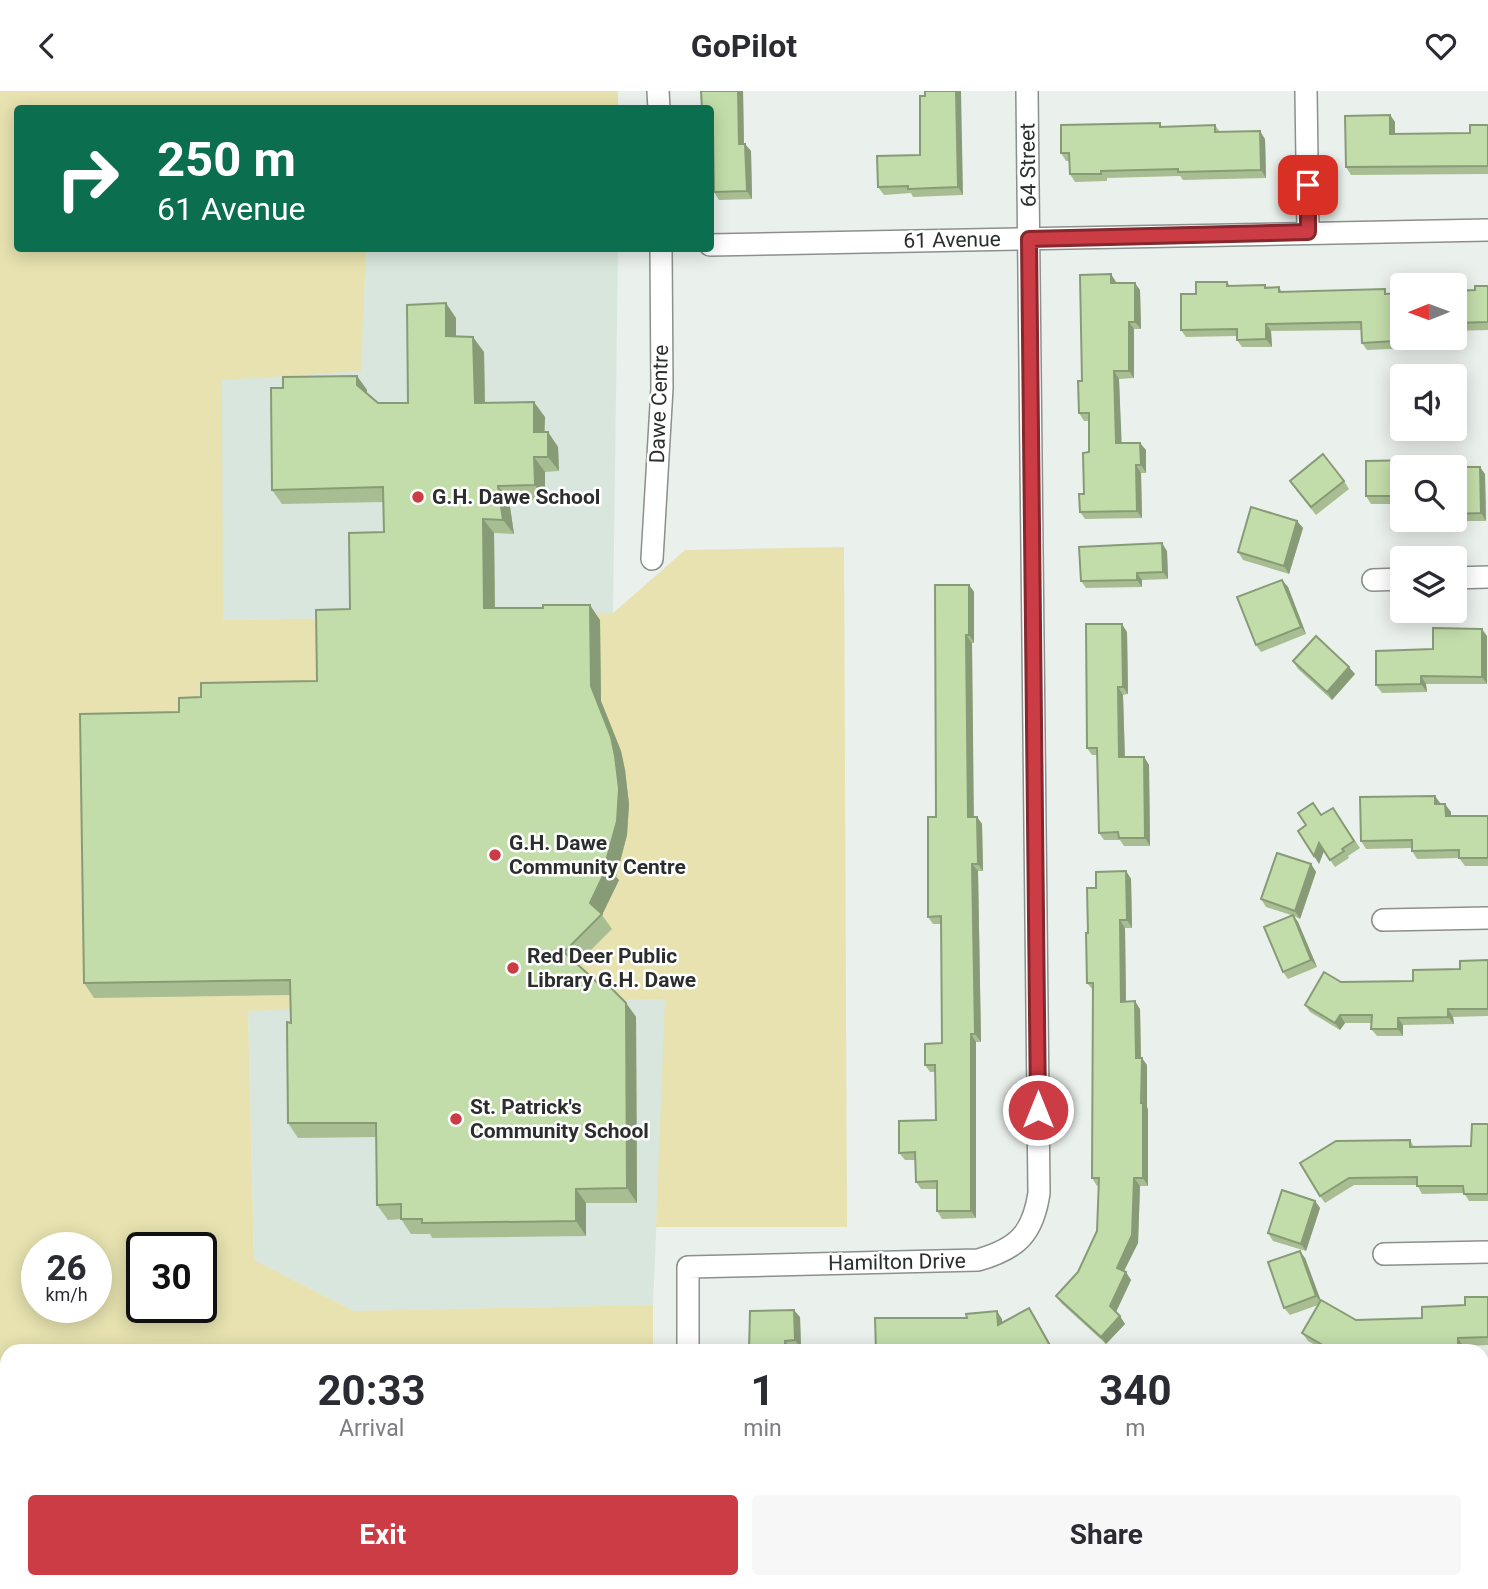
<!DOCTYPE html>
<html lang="en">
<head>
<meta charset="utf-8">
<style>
  :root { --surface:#fff; --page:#f7f7f7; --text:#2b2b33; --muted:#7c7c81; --accent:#cc3c44 }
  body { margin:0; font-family:Roboto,sans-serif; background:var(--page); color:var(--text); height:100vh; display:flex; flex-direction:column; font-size:26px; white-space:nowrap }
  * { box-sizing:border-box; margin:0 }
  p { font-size:23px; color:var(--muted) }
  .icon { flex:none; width:38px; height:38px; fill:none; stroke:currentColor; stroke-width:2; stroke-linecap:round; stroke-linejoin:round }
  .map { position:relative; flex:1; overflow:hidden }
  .panel { position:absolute; left:0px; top:1253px; width:1489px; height:245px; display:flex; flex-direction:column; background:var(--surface); border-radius:21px 21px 0 0; box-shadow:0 4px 18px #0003 }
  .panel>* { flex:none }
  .top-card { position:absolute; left:14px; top:14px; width:700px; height:147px; border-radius:7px; box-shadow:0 4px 18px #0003; background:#0b6e4f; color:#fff; overflow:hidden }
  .needle { width:46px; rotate:269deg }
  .tools { position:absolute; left:1390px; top:182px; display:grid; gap:14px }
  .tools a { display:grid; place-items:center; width:77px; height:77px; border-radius:7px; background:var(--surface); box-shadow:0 4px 18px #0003; font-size:35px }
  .speed { position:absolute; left:21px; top:1141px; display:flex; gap:14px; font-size:35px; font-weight:700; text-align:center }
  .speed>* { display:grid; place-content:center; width:91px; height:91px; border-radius:50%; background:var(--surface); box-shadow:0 4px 18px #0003; line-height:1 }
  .speed small { font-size:18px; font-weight:400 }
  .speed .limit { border:4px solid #111; border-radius:10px; background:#fff; color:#111 }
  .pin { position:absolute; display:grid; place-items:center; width:60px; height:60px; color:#fff; margin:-30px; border-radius:14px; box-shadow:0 4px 10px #0006 }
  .me { position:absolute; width:77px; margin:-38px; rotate:0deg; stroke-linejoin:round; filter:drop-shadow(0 0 5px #0008) }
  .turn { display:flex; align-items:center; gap:24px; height:147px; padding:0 28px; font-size:32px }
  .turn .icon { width:91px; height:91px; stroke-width:2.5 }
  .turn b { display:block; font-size:49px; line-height:60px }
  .eta { display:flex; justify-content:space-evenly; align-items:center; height:119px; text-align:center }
  .eta b { font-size:42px; font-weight:700; line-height:49px }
  .button { display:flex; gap:14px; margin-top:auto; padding:14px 28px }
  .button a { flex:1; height:80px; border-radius:7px; background:var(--accent); color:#fff; font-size:28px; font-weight:700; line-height:80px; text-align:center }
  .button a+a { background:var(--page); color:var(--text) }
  header { display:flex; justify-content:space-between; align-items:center; height:91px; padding:0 28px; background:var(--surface); font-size:32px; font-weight:700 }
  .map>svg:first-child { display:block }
  .built { fill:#d8e6dd }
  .green { fill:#e7e2af; fill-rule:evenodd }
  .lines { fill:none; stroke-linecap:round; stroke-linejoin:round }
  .street-casing { stroke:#8a908c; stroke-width:24 }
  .street { stroke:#fff; stroke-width:21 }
  .wall { fill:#a8be92 }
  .shaded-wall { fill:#889b77 }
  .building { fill:#c3ddaa; stroke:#889b77; stroke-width:2 }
  .route-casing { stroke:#85272c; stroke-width:18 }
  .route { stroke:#cc3c44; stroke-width:12 }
  .poi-dot { fill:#cc3c44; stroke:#fff; stroke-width:2.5 }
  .labels { text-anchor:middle; stroke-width:5; stroke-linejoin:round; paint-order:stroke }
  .street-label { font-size:21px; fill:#2b2e2c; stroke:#fff }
  .poi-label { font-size:21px; font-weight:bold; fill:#2b2e2c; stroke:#fff; text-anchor:start }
</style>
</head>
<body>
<header><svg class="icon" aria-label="back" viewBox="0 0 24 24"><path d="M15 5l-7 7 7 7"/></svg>GoPilot<svg class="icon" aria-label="heart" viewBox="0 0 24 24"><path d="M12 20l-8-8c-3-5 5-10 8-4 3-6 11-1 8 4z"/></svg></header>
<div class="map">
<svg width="1488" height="1498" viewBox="0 0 1488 1498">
  <rect width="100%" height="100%" fill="#eaf0ec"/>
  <g class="built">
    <polygon points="366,158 618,158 613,523 222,529 222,288 360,280"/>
    <polygon points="666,908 653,1214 354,1220 254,1169 248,920"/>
  </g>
  <path class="green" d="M0,0H618V18H18V158H366L361,280L222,289L223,529L612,523L685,459L844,456L847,1136H656L665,908L248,920L254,1169L354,1220L653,1214V1260H7V1491H655V1498H0ZM37,1157H96V1216H37ZM142,1157H201V1216H142Z"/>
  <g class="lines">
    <defs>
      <g id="street">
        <polyline points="658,0 659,18"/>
        <polyline points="1306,0 1308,141"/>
        <polyline points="710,154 1488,139"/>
        <polyline points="652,468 662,297 661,158"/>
        <polyline points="1454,487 1488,486"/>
        <polyline points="1373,489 1402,488"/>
        <polyline points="1383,829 1488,827"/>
        <polyline points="1384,1163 1488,1161"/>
        <path d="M688,1260V1176L978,1169C1017,1158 1033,1143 1039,1102L1027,0"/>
        <polyline points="690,1491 690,1498"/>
        <polyline points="1246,1498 1488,1494"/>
      </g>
    </defs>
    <use href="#street" class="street-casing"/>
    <use href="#street" class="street"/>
  </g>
  <g class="wall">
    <polygon points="701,0 743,0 744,53 751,60 752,108 719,109 714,101 713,48 710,48 710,18"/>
    <polygon points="925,5 963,104 913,106 911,102 884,104 878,96 920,64"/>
    <polygon points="1390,24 1395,31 1395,43 1470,42 1488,34 1488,83 1351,84 1346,76"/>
    <polygon points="1160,32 1162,36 1215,34 1220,41 1265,48 1266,87 1183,89 1180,85 1107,87 1107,90 1075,91 1070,83 1069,70 1066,70 1061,62"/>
    <polygon points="1111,183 1116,192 1140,199 1141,238 1134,238 1134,287 1119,288 1121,352 1146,359 1146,382 1141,382 1142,427 1085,428 1080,421 1084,403 1089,361 1089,330 1084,330 1079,322 1082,290"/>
    <polygon points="1227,191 1230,195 1279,196 1282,201 1388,203 1433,247 1433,256 1367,259 1362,252 1361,239 1271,240 1272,256 1242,256 1237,249 1237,245 1186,246 1181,239 1196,203"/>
    <polygon points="1488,195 1488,239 1454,240 1454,200 1475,199"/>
    <polygon points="456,227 456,245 484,261 485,312 545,326 544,341 548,341 558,356 559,380 545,381 545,409 509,409 514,443 494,442 495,517 600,529 601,610 621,660 625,679 629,713 627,744 616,786 619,789 602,824 612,838 577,873 601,895 626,912 636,926 637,1112 586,1112 586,1145 432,1147 430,1143 411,1143 401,1128 388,1129 377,1114 376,1046 298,1047 288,1032 291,932 290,904 94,907 84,892 179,621 201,606 317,590 384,441 383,411 282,413 272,399 283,297 357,285 367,299 367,303 378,312 408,312"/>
    <polygon points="1402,376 1402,413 1371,413 1366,405"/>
    <polygon points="1454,376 1485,383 1486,430 1437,430 1435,429 1454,429"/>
    <polygon points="1344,390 1349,398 1316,424 1295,397"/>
    <polygon points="1297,430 1303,437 1289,483 1243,469 1238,461"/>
    <polygon points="1167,460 1168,488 1142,489 1142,496 1086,497 1081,490"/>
    <polygon points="1282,489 1288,496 1306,543 1261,561 1256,554"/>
    <polygon points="969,494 974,501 974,552 972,552 973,726 977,726 982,733 983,780 978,780 981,951 976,951 976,1127 942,1128 937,1120 937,1098 921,1098 916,1091 915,1069 905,1069 899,1062 936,1029 935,981 930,981 925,974 942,952 941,833 933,833 928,826"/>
    <polygon points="1127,541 1128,603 1123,604 1125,666 1144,666 1149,674 1150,755 1124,755 1120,749 1104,749 1099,742 1097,664 1092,664 1087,657"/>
    <polygon points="1487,545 1487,593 1426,593 1427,601 1382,602 1376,594 1433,558"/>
    <polygon points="1293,570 1355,583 1332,609 1298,578"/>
    <polygon points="1435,705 1440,713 1451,721 1451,725 1488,725 1488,775 1465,775 1459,767 1417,768 1412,760 1412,757 1366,758 1361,750"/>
    <polygon points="1333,717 1360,757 1348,765 1349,767 1335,776 1324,760 1319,773 1321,724"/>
    <polygon points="1311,773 1316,781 1300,828 1294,825 1298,831 1317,876 1288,888 1283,881 1291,824 1266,816 1261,808"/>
    <polygon points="1126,780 1131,788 1132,837 1125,837 1126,910 1140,918 1141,967 1147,974 1147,1016 1148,1019 1148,1095 1140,1095 1138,1152 1124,1180 1131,1189 1116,1221 1125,1233 1106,1253 1061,1212 1056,1205 1078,1181 1097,1140 1099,1095 1097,1095 1092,1087 1093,899 1087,892 1088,842 1096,797"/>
    <polygon points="1488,869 1488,925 1453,926 1454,933 1403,934 1403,945 1377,945 1371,938 1372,932 1345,932 1340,939 1310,921 1305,914 1341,891 1413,890 1460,878"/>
    <polygon points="1488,1033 1488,1110 1469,1110 1464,1102 1422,1103 1417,1094 1354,1094 1325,1112 1320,1105 1410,1049 1414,1056 1471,1055"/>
    <polygon points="1315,1110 1320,1117 1306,1160 1273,1150 1268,1142"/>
    <polygon points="1305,1167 1321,1210 1356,1229 1422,1227 1465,1214 1488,1206 1488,1254 1463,1255 1463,1260 1325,1260 1308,1250 1302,1242 1318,1214 1290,1224 1284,1217"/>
    <polygon points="800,1226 801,1257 749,1260"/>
    <rect x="1482" y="1393" width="6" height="45"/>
  </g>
  <g class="shaded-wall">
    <polygon points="738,0 743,0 744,60 739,53"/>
    <polygon points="956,0 961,0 963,104 958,96"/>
    <polygon points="1390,24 1395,31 1395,51 1390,43"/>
    <polygon points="1260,40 1265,48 1266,87 1261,79"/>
    <polygon points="745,53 751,60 752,108 747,100"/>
    <polygon points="1111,183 1116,191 1116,200 1111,192"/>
    <polygon points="1135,192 1140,199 1141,238 1135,231"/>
    <polygon points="446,212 456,227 456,260 446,245"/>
    <polygon points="1129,231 1134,238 1134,287 1129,280"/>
    <polygon points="1266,233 1271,240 1272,256 1266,248"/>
    <polygon points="473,246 484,261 485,327 475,312"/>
    <polygon points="1428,247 1433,247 1433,256 1428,248"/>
    <polygon points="1114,280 1119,288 1122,360 1116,352"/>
    <polygon points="357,285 367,299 367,309 357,294"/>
    <polygon points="534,311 545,326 544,356 534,341"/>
    <polygon points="548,341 558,356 559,380 548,366"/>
    <polygon points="1140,352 1146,359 1146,382 1141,374"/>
    <polygon points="534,366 545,381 545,409 535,394"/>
    <polygon points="1136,374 1141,382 1142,427 1137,420"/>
    <polygon points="1480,376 1485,383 1486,430 1481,422"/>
    <polygon points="498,395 509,409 514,443 503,429"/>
    <polygon points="483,428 494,442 495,532 484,517"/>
    <polygon points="1297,430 1303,437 1289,483 1284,475"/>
    <polygon points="1162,452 1167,460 1168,488 1163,481"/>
    <polygon points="1137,482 1142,489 1142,496 1137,489"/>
    <polygon points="1282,489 1288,496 1306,543 1301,536"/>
    <polygon points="969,494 974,501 974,552 969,544"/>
    <polygon points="590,514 600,529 601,610 621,660 625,679 629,713 627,744 616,786 619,789 602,824 590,812 605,774 591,595"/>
    <polygon points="1122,533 1127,541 1128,603 1123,596"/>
    <polygon points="1482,538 1487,545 1487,593 1482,586"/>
    <polygon points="966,544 972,552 974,733 968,726"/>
    <polygon points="1349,576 1355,583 1332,609 1327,601"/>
    <polygon points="1421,585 1426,593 1427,601 1421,593"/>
    <polygon points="1118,596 1123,604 1125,674 1119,666"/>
    <polygon points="1144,666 1149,674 1150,755 1145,747"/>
    <polygon points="1435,705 1440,712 1440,721 1435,713"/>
    <polygon points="1445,713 1451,721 1451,733 1446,725"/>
    <polygon points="977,726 982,733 983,780 978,773"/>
    <polygon points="1319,752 1324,760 1319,773 1314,765"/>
    <polygon points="972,773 978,780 981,951 975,943"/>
    <polygon points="1311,773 1316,781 1300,828 1295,820"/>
    <polygon points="1126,780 1131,788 1132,837 1127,829"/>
    <polygon points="1293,824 1298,831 1317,876 1311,869"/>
    <polygon points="1120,829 1125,837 1126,918 1121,911"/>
    <polygon points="1135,910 1140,918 1141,974 1136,967"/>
    <polygon points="626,912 636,926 637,1112 627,1097"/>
    <polygon points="1448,918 1453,926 1454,933 1448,926"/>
    <polygon points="1340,924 1345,932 1340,939 1335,932"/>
    <polygon points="1398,927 1403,934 1403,945 1398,938"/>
    <polygon points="971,943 976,951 976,1127 971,1120"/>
    <polygon points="1142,967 1147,974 1147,1016 1148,1019 1148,1095 1143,1087"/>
    <polygon points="1134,1087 1140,1095 1138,1152 1122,1184 1117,1177"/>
    <polygon points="576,1098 586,1112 586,1145 576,1130"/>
    <polygon points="1315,1110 1320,1117 1306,1160 1301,1153"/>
    <polygon points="1300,1160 1305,1167 1322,1213 1316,1205"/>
    <polygon points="1126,1181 1131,1189 1115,1223 1110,1215"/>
    <polygon points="1029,1217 1034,1224 1054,1260 1053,1260"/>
    <polygon points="794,1219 800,1226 801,1257 795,1249"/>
    <polygon points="997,1220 1002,1228 1003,1241 998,1234"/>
    <polygon points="1120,1225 1125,1233 1106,1253 1101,1246"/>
    <polygon points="1458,1247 1463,1255 1463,1260 1458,1260"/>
    <polygon points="785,1250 790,1257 790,1260 785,1260"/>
  </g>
  <g class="building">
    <polygon points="701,0 738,0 739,53 745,53 747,100 714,101 713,41 710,41 710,18 702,18"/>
    <polygon points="925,0 956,0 958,96 908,98 908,95 878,96 877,65 920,64 920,5 925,5"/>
    <polygon points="1390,24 1390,43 1470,42 1470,34 1488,34 1488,75 1346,76 1345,25"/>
    <polygon points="1160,32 1160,36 1215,34 1215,41 1260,40 1261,79 1178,81 1178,78 1101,80 1101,83 1070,83 1069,62 1061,62 1061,34"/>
    <polygon points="1111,183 1111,192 1135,192 1135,231 1129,231 1129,280 1114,280 1116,352 1140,352 1141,374 1136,374 1137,420 1080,421 1079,403 1084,403 1083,362 1089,361 1089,322 1079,322 1078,290 1082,290 1080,184"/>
    <polygon points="1196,191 1227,191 1227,195 1265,194 1265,197 1279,196 1279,201 1385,198 1385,203 1402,202 1402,247 1428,247 1428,248 1362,252 1361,231 1266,233 1266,248 1237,249 1237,238 1181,239 1181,203 1196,203"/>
    <polygon points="1475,195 1488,195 1488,231 1454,232 1454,200 1475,199"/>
    <polygon points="446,212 446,245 473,246 475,312 534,311 534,341 548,341 548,366 534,366 535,394 498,395 503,429 483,428 484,517 543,517 543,514 590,514 591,595 611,646 615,665 619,698 617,730 605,774 608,774 590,812 602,823 564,861 601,895 605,891 626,912 627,1097 576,1098 576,1130 422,1132 422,1128 401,1128 401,1113 377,1114 376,1032 288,1032 287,931 291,932 290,889 84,892 80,623 179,621 179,607 201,606 201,592 317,590 316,519 350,518 349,442 384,441 383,396 272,399 271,297 283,297 283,286 357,285 357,294 378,312 408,312 407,214"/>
    <polygon points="1323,363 1344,390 1311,416 1290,390"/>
    <polygon points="1418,369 1418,376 1402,376 1402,405 1366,405 1366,370"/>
    <polygon points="1443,376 1480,376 1481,422 1454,423 1454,376"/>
    <polygon points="1251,416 1297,430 1284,475 1238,461"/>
    <polygon points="1162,452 1163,481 1137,482 1137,489 1081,490 1079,456"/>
    <polygon points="1282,489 1301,536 1256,554 1237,506"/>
    <polygon points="935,494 969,494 969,544 966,544 968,726 977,726 978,773 972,773 975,943 971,943 971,1120 937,1120 937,1090 916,1091 915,1061 899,1062 899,1030 936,1029 935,974 925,974 925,953 942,952 941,825 928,826 928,726 936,726"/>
    <polygon points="1086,533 1122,533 1123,596 1118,596 1119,666 1144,666 1145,747 1119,747 1118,741 1099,742 1097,657 1087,657"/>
    <polygon points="1433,537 1482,538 1482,586 1421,585 1421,593 1376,594 1376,560 1433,558"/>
    <polygon points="1316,545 1349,576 1327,601 1293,570"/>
    <polygon points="1435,705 1435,713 1445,713 1446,725 1488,725 1488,767 1459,767 1459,759 1412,760 1412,749 1361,750 1360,706"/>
    <polygon points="1313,712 1321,724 1333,717 1354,750 1342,758 1344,760 1330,769 1319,752 1314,765 1298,740 1306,734 1298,722"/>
    <polygon points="1277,762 1311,773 1295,820 1261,808"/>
    <polygon points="1126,780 1127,829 1120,829 1121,911 1135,910 1136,967 1142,967 1141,1012 1143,1012 1143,1087 1134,1087 1132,1144 1117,1177 1126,1181 1110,1215 1120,1225 1101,1246 1056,1205 1078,1181 1097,1140 1099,1087 1092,1087 1093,892 1087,892 1086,842 1088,842 1087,797 1096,797 1096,781"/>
    <polygon points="1293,824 1311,869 1283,881 1264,836"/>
    <polygon points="1488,869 1488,918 1448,918 1448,926 1398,927 1398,938 1371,938 1372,924 1340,924 1335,932 1305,914 1324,881 1341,891 1413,890 1413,879 1460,878 1460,870"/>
    <polygon points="1472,1033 1488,1033 1488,1103 1464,1103 1463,1095 1417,1095 1417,1086 1349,1087 1320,1105 1300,1072 1336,1050 1410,1049 1410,1056 1471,1055"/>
    <polygon points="1282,1099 1315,1110 1301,1153 1268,1142"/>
    <polygon points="1300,1160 1316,1205 1284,1217 1268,1171"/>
    <polygon points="1465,1206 1488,1206 1488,1246 1458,1247 1458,1260 1333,1260 1302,1242 1321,1209 1356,1229 1422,1227 1422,1216 1465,1214"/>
    <polygon points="1029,1217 1053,1260 876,1260 875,1227 967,1227 966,1223 997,1220 998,1234"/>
    <polygon points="794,1219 795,1249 785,1250 785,1260 749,1260 750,1220"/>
    <rect x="1482" y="1393" width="6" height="37"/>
  </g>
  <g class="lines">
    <defs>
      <polyline id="route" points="1038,1019 1029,148 1308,141 1308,94"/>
    </defs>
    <use href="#route" class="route-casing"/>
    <use href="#route" class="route"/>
  </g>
  <g class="poi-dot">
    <circle cx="418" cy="406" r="7"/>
    <circle cx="495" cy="764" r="7"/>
    <circle cx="513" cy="877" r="7"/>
    <circle cx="456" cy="1028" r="7"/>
  </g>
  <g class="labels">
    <g class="street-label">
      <text transform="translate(1028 74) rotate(-91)" y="7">64 Street</text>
      <text transform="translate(952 149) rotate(-1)" y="7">61 Avenue</text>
      <text transform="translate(659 313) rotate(-88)" y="7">Dawe Centre</text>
      <text transform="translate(897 1171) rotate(-1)" y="7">Hamilton Drive</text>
    </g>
    <g class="poi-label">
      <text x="432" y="413">G.H. Dawe School</text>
      <text x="509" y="759">G.H. Dawe<tspan x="509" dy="24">Community Centre</tspan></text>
      <text x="527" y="872">Red Deer Public<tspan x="527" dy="24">Library G.H. Dawe</tspan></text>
      <text x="470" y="1023">St. Patrick's<tspan x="470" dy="24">Community School</tspan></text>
    </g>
  </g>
</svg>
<div class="tools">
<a><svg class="needle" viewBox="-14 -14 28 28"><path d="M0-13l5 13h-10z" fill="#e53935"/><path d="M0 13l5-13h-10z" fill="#7c7c81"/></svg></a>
<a><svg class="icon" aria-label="sound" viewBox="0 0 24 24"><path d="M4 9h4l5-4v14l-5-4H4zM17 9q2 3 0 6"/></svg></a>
<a><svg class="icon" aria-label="search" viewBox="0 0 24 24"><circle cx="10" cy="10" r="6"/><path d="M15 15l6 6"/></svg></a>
<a><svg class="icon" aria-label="layers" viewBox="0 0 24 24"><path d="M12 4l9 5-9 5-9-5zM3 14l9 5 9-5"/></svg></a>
</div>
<div class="speed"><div>26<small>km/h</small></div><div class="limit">30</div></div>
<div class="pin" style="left:1308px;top:94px;background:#d93025"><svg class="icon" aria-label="arrive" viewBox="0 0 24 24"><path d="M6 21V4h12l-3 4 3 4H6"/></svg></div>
<svg class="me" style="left:1038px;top:1019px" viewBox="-20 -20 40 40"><circle r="17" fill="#cc3c44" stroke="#fff" stroke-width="3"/><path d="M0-11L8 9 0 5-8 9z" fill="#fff"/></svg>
<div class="top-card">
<div class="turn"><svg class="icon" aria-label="right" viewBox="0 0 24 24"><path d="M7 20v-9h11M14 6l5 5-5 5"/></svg><div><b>250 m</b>61 Avenue</div></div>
</div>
<section class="panel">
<div class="eta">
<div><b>20:33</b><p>Arrival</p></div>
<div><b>1</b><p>min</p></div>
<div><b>340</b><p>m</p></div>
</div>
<div class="button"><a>Exit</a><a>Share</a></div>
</section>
</div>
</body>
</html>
